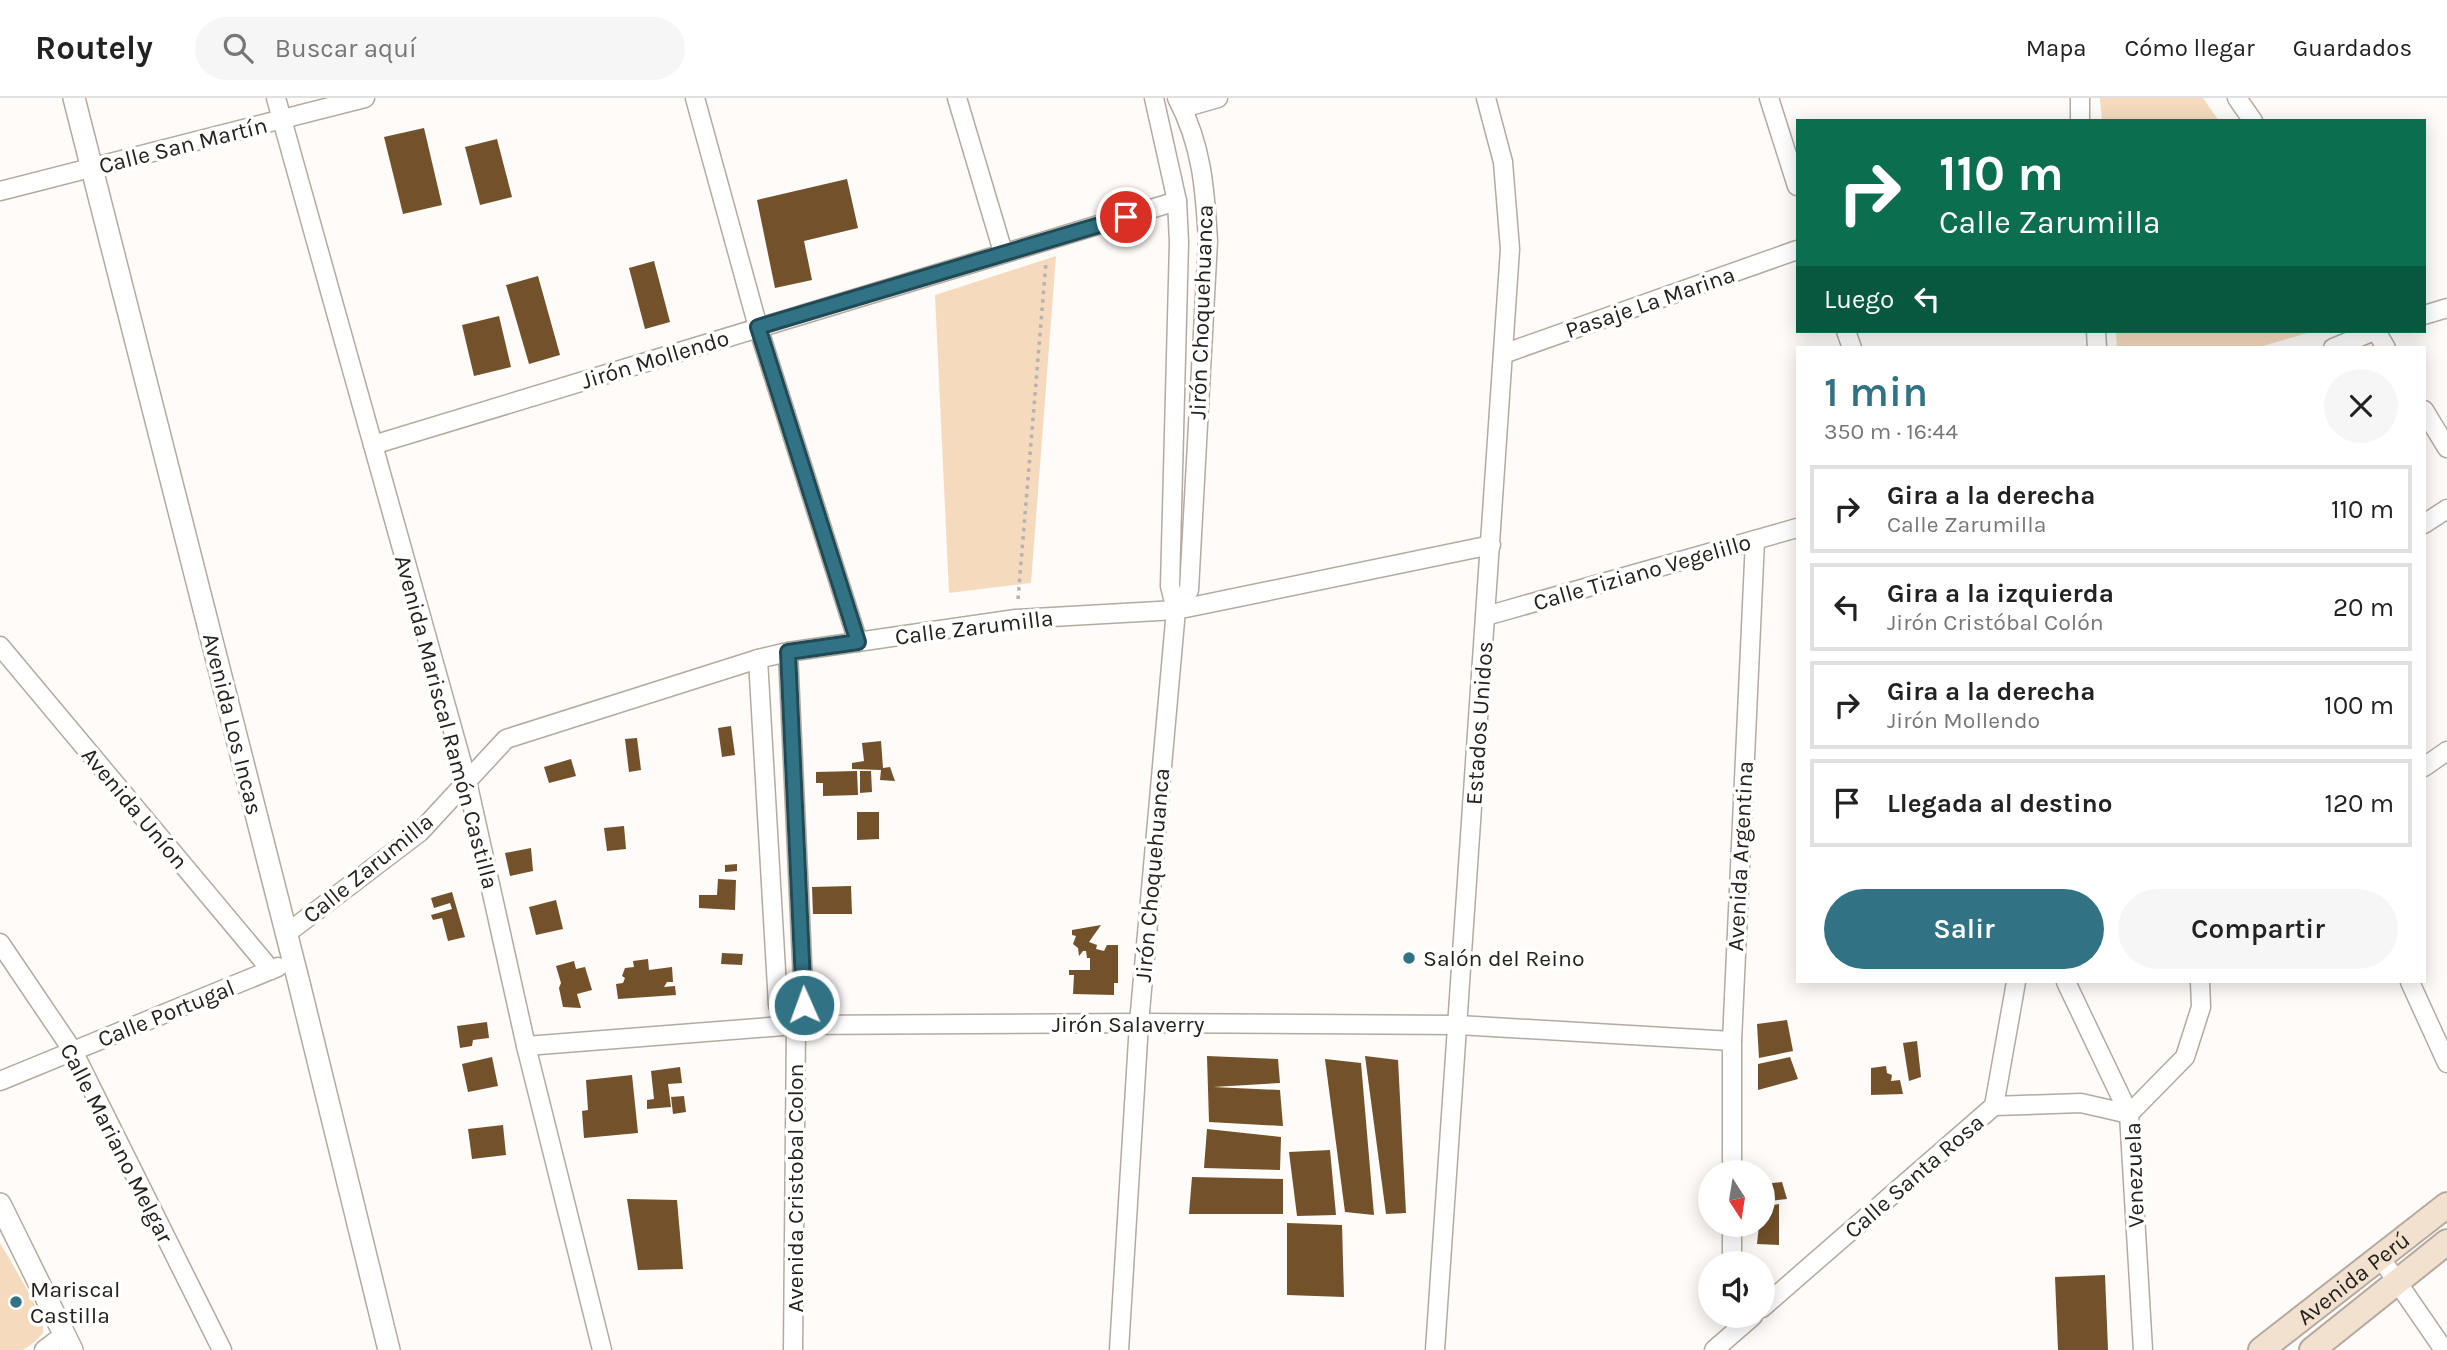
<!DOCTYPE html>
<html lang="es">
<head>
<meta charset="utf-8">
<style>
  :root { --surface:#fff; --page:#f6f6f6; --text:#222; --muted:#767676; --line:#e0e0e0; --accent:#317385 }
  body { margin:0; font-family:Karla,sans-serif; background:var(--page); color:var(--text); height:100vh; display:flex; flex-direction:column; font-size:26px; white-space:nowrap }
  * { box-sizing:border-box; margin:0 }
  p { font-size:23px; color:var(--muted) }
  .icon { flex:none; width:38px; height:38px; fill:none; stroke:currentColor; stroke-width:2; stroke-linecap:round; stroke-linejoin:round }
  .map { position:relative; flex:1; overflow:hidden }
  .sheet { position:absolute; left:1796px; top:248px; width:630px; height:637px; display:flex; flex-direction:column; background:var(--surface); border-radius:0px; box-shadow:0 4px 18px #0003 }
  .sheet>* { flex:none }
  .banner { position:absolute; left:1796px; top:21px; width:630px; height:214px; border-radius:0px; box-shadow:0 4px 18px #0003; background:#0b6e4f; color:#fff; overflow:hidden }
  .needle { width:46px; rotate:168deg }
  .buttons { position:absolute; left:1698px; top:1062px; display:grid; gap:14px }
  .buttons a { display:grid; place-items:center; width:77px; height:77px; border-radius:50%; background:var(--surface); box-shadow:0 4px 18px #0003; font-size:35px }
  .pin { position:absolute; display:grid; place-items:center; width:60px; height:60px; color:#fff; margin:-30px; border:4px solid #fff; border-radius:50%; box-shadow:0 2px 7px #0007 }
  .me { position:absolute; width:77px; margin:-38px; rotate:358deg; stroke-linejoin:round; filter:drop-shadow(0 0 5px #0008) }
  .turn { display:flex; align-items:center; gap:24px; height:147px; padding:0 28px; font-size:32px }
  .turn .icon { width:91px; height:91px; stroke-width:2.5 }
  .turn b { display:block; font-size:49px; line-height:60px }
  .then { display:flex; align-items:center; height:66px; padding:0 28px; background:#0003; gap:14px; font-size:26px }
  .round { display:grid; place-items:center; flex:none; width:74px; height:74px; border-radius:37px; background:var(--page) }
  .headline { display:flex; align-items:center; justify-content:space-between; height:119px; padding:0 28px }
  h1 { font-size:42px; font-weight:600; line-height:52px; color:var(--accent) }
  .button { display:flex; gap:14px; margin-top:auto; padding:14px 28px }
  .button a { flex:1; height:80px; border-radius:42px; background:var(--accent); color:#fff; font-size:28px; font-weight:600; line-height:80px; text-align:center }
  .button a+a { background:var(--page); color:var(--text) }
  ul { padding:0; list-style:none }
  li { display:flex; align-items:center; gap:21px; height:88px; margin:0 14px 10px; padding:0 14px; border:4px solid var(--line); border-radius:0px }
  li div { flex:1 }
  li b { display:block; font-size:26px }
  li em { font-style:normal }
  header { display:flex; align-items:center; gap:42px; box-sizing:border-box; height:98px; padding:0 35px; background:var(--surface); border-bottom:2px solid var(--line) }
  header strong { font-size:33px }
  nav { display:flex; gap:38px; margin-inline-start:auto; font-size:24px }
  .search { width:490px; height:63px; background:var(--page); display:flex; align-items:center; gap:18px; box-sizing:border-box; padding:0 24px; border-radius:38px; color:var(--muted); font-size:26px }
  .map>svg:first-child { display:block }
  .green { fill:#f6dabd }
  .building { fill:#73512a }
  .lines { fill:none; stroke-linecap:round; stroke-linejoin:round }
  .minor-casing { stroke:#b4aa9f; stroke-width:21 }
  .tertiary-casing { stroke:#b4aa9f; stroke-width:24 }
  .secondary-casing { stroke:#b4aa9f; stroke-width:28 }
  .path { stroke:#b6b2b0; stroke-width:3.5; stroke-dasharray:3.5 5; stroke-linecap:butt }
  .minor { stroke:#fff; stroke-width:18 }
  .tertiary { stroke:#fff; stroke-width:21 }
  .secondary { stroke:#f2e1cf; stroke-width:24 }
  .route-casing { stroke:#204b56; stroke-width:18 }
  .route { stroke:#317385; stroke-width:12 }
  .poi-dot { fill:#317385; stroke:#fff; stroke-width:2.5 }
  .labels { text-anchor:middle; stroke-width:7; stroke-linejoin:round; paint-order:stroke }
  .street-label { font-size:23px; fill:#25211d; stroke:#fff }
  .poi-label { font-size:23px; fill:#25211d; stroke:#fff; text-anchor:start }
</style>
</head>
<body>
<header>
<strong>Routely</strong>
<div class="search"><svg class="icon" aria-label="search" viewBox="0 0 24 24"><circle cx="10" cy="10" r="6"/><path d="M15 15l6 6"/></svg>Buscar aquí</div>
<nav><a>Mapa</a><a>Cómo llegar</a><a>Guardados</a></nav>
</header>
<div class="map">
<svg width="2447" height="1252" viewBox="0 0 2447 1252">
  <rect width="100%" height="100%" fill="#fefbf9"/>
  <g class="green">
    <polygon points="2100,0 2203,0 2219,23 2102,23"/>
    <polygon points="1056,158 1031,485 949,495 935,197"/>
    <polygon points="2116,233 2314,233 2256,250 2117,250"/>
    <path d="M0,1145C8,1159 47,1221 43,1234C41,1239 28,1250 22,1252C16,1252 6,1252 0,1252Z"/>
  </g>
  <g class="building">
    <polygon points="424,30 442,107 403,116 384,39"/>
    <polygon points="497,41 512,99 480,107 465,49"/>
    <polygon points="847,81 858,130 804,143 812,182 775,190 757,102"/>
    <polygon points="654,163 670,224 645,231 629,170"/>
    <polygon points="538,178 560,257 529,266 506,187"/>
    <polygon points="499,218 511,269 474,278 462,227"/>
    <polygon points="731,628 735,657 722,659 718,630"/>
    <polygon points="637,640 641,672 629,674 625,641"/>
    <polygon points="881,643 883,670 890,669 895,683 880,682 881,672 852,671 852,665 864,663 862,645"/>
    <polygon points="571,661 576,678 549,685 544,669"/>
    <polygon points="857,673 858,697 823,698 823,685 816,685 816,674"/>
    <polygon points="860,673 871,673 872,694 860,695"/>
    <polygon points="857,714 879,714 879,741 857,742"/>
    <polygon points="624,728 626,751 607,753 604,730"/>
    <polygon points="531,750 533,773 510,778 505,755"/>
    <polygon points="737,766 737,773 725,774 725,767"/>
    <polygon points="718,781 736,782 735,812 699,810 699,797 717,797"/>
    <polygon points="851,788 852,816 813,816 812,789"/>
    <polygon points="452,794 465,839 448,843 442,820 433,822 431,817 452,811 450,805 434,810 431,800"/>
    <polygon points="556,802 563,831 536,837 529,809"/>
    <polygon points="1101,827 1089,844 1097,847 1096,851 1104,853 1107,847 1118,847 1118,885 1114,885 1114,897 1073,896 1074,877 1069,877 1069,872 1090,872 1090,860 1087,860 1086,853 1083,853 1079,858 1078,850 1073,846 1076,838 1072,837 1072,832"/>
    <polygon points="722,855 743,856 742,867 721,866"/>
    <polygon points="648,861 649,872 672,869 673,884 667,884 664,889 675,888 676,897 618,901 616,886 623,885 625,880 622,878 625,870 634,869 633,863"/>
    <polygon points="574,863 576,871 585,869 592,892 577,896 581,910 563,909 559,890 561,885 556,868"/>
    <polygon points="1787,922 1793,953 1759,960 1757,926"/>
    <polygon points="487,924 489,940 473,942 472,948 460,950 457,928"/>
    <polygon points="1917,943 1921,979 1909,983 1903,945"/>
    <polygon points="1207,958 1278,961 1280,985 1213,989 1280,992 1283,1028 1209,1024"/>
    <polygon points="1365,958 1398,962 1406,1115 1386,1116"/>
    <polygon points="492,959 498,988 468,994 462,966"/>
    <polygon points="1790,959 1798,981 1758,992 1758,966"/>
    <polygon points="1325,961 1361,965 1374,1117 1345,1114"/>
    <polygon points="1886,968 1887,975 1892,977 1891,983 1900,982 1903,996 1871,997 1871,970"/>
    <polygon points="680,969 682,985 668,986 671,1009 647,1011 647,1002 654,1001 651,973"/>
    <polygon points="632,977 638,1035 584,1040 582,1013 588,1012 586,982"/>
    <polygon points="684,998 686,1014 673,1016 671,999"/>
    <polygon points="503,1027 506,1057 472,1061 468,1031"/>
    <polygon points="1207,1031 1281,1039 1280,1072 1204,1070"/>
    <polygon points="1330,1052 1336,1117 1297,1118 1289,1054"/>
    <polygon points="1192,1079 1283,1081 1283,1116 1189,1116"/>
    <polygon points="1782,1084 1787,1101 1762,1104 1762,1086"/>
    <polygon points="627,1101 677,1102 683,1171 638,1172"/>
    <polygon points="1779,1106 1779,1147 1757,1146 1759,1127 1762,1127 1762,1109"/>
    <polygon points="1287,1125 1342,1127 1344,1199 1287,1197"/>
    <polygon points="2105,1177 2108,1252 2058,1252 2055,1179"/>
  </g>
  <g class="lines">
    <defs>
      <g id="minor">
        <polyline points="276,0 467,683 526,948 602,1252"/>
        <polyline points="695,0 758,229 858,544"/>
        <polyline points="957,0 1003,154"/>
        <polyline points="1769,0 1797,88"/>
        <polyline points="2080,0 2080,23"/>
        <polyline points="2237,0 2253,23"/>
        <polyline points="1183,10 1218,0"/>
        <polyline points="0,93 365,0"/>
        <polyline points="2424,217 2447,210"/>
        <polyline points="1846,233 1852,250"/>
        <polyline points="2096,233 2097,250"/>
        <polyline points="2376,233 2386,250"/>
        <polyline points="2333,250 2374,233"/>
        <polyline points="1503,256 1797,152"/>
        <polyline points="2424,312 2447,350"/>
        <polyline points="373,347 1177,103"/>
        <polyline points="2424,426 2447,411"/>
        <path d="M1176,512L1189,492L1208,143C1205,91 1202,47 1177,0"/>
        <polyline points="1486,518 1797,430"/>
        <polyline points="0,548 271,872"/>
        <polyline points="788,554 804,907 796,927 793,1252"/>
        <polyline points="758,561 778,907 796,927"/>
        <polyline points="2424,669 2447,653"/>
        <polyline points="286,836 420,734 506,641 758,561 788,554 1016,521 1176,512 1491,447"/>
        <polyline points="0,845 73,953 222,1252"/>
        <polyline points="2066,884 2129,1016 2143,1252"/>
        <polyline points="2410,884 2447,965"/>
        <polyline points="526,948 796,927 1139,925 1458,927 1732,943"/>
        <polyline points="0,983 278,869"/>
        <polyline points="1994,1008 2016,884"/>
        <polyline points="2129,1016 2185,959 2201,909 2200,884"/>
        <polyline points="1732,1074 1732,943 1755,442"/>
        <polyline points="1732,1127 1732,1166"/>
        <polyline points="2380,1159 2444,1252"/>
        <polyline points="1762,1210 1994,1008 2081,1005 2129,1016"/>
        <polyline points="44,1252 64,1237"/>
        <polyline points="1119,1252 1139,925 1176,512 1170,488 1179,144 1177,103 1154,0"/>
        <polyline points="1435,1252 1510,151 1503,64 1486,0"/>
        <polyline points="1714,1252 1753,1218"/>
      </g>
      <g id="tertiary">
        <polyline points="74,0 299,885 389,1252"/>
        <polyline points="0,1106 72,1252"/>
      </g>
      <g id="secondary">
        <path id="s1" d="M2261,1252L2447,1107"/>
        <polyline points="2312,1252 2447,1144"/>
      </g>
    </defs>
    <use href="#minor" class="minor-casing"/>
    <use href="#tertiary" class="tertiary-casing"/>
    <use href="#secondary" class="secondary-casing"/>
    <polyline class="path" points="1018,501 1046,164"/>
    <use href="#minor" class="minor"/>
    <use href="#tertiary" class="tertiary"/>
    <use href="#secondary" class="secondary"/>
  </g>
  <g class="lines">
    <defs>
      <polyline id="route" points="804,907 788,554 858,544 758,229 1126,119"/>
    </defs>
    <use href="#route" class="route-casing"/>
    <use href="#route" class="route"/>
  </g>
  <g class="poi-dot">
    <circle cx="1409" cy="860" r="7"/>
    <circle cx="16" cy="1204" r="7"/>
  </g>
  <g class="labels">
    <g class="street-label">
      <text transform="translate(183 47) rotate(-14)" y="8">Calle San Martín</text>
      <text transform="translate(1650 204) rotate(-19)" y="8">Pasaje La Marina</text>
      <text transform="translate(1201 214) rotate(-88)" y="8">Jirón Choquehuanca</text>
      <text transform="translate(655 261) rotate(-17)" y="8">Jirón Mollendo</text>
      <text transform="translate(1642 474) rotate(-16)" y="8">Calle Tiziano Vegelillo</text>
      <text transform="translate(974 529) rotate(-7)" y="8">Calle Zarumilla</text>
      <text transform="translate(447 624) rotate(75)" y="8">Avenida Mariscal Ramón Castilla</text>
      <text transform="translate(1479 625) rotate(-86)" y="8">Estados Unidos</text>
      <text transform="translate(233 626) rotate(76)" y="8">Avenida Los Incas</text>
      <text transform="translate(135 710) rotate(50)" y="8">Avenida Uníon</text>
      <text transform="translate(1740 758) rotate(-87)" y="8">Avenida Argentina</text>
      <text transform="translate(368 770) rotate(-39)" y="8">Calle Zarumilla</text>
      <text transform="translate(1152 777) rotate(-85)" y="8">Jirón Choquehuanca</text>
      <text transform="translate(166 915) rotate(-22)" y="8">Calle Portugal</text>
      <text x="1128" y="934">Jirón Salaverry</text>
      <text transform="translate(117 1045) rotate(63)" y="8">Calle Mariano Melgar</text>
      <text transform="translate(2134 1077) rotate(-92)" y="8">Venezuela</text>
      <text transform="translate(1914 1078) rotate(-41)" y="8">Calle Santa Rosa</text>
      <text transform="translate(795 1090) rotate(-90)" y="8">Avenida Cristobal Colon</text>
      <text dy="8" stroke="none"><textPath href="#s1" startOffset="117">Avenida Perú</textPath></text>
    </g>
    <g class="poi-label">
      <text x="1423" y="868">Salón del Reino</text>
      <text x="30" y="1199">Mariscal<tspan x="30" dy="26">Castilla</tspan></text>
    </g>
  </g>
</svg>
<div class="buttons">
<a><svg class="needle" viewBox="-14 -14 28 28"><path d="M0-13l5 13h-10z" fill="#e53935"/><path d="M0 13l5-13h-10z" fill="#767676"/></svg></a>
<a><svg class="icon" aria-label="sound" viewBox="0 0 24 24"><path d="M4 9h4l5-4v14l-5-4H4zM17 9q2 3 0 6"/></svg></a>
</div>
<div class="pin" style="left:1126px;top:119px;background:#d93025"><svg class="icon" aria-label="arrive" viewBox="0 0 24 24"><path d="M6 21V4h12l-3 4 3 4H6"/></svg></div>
<svg class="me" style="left:804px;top:907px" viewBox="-20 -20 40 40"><circle r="17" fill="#317385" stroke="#fff" stroke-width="3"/><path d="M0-11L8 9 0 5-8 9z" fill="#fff"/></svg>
<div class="banner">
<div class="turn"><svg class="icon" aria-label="right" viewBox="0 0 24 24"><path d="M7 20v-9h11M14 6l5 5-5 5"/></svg><div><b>110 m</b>Calle Zarumilla</div></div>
<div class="then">Luego<svg class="icon" aria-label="left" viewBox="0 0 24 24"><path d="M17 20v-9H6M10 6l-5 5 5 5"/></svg></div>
</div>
<section class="sheet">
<div class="headline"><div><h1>1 min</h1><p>350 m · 16:44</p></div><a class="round"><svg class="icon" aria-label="close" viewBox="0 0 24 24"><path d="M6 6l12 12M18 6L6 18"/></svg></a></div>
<ul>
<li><svg class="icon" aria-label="right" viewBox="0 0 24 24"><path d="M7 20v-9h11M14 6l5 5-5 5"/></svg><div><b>Gira a la derecha</b><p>Calle Zarumilla</p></div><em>110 m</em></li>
<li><svg class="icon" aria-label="left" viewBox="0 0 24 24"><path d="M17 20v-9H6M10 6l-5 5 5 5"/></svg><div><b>Gira a la izquierda</b><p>Jirón Cristóbal Colón</p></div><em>20 m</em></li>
<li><svg class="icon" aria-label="right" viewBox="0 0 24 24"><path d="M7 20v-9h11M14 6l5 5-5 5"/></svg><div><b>Gira a la derecha</b><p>Jirón Mollendo</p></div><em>100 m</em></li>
<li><svg class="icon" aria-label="arrive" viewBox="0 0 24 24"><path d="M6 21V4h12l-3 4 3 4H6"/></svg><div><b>Llegada al destino</b></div><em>120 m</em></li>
</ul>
<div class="button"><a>Salir</a><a>Compartir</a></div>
</section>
</div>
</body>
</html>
